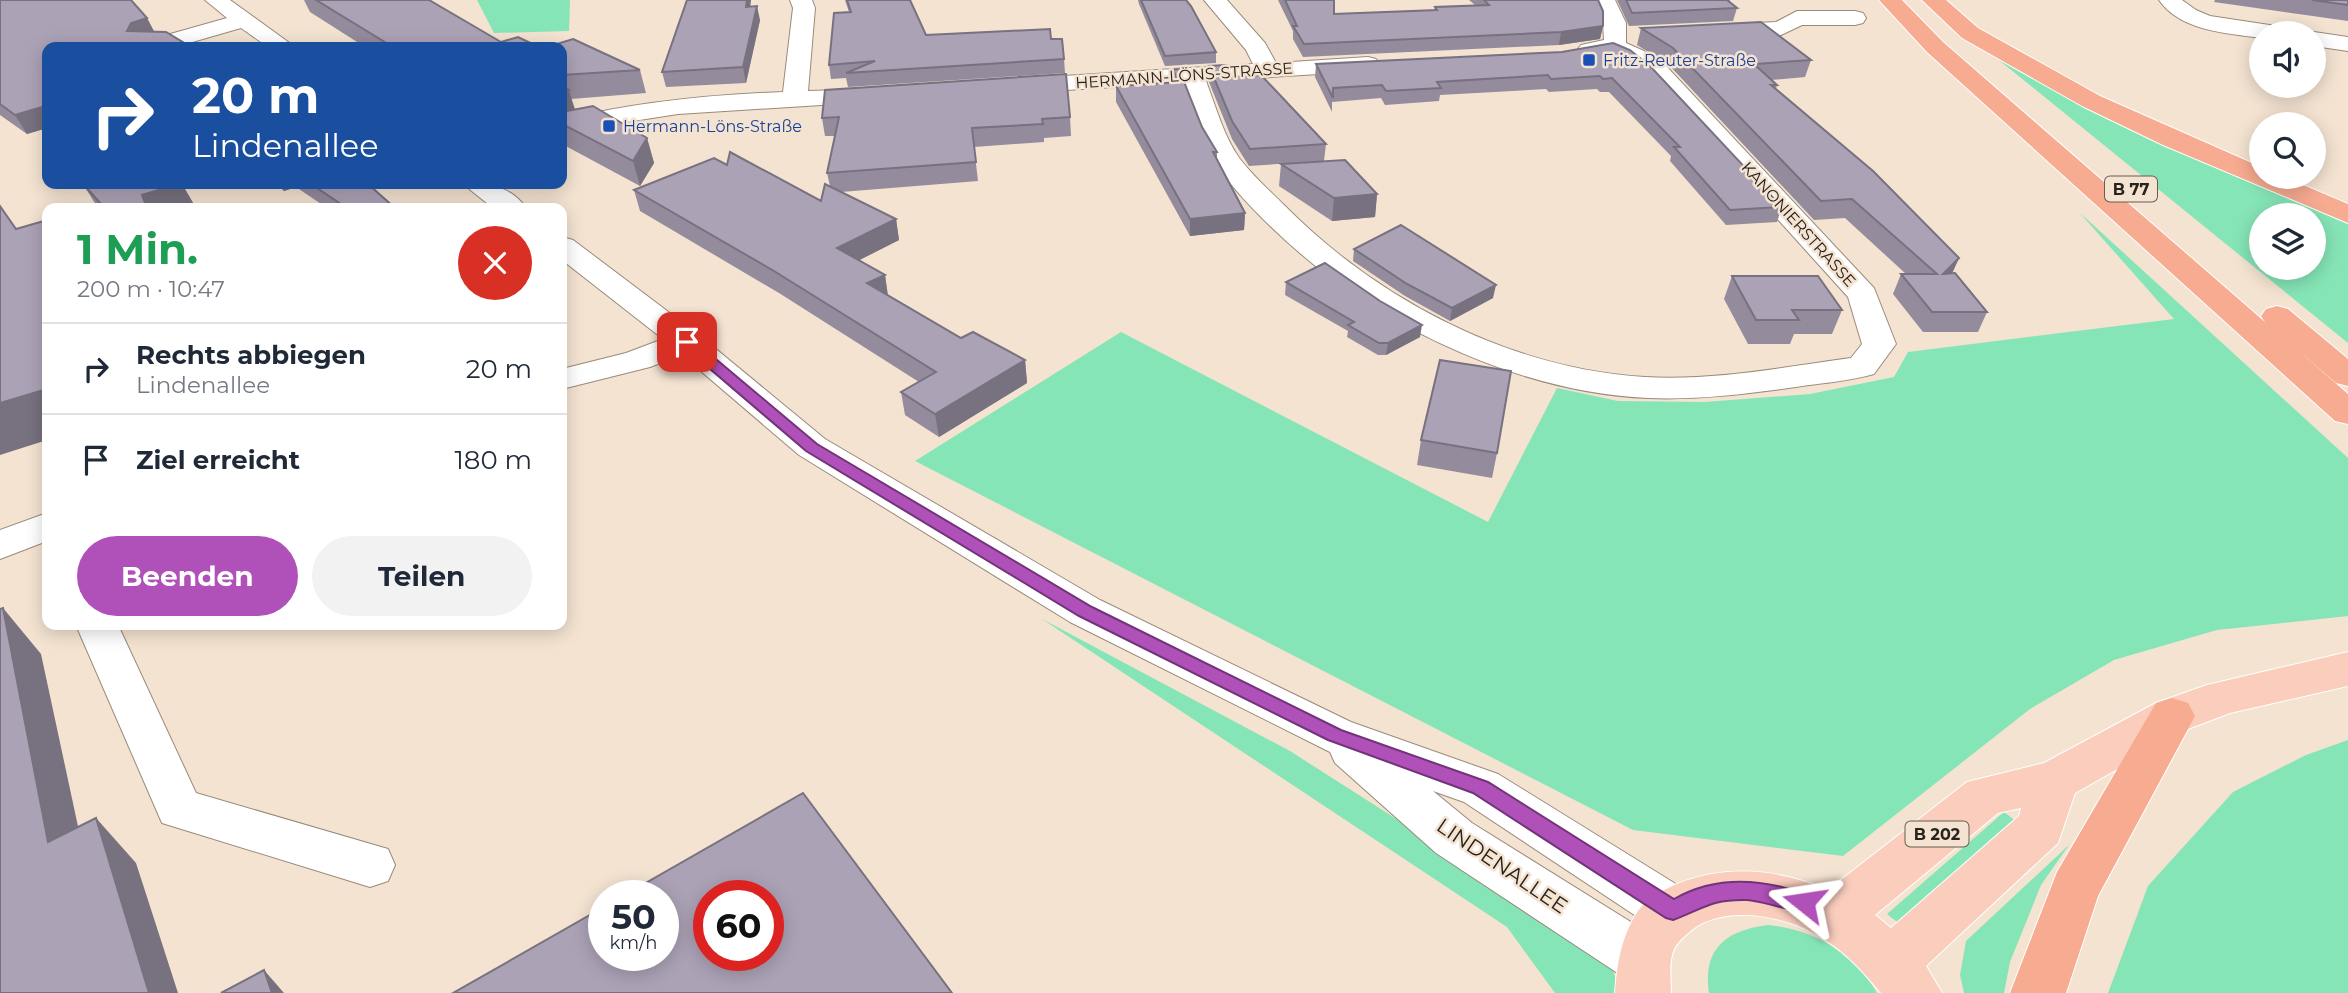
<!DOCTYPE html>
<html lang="de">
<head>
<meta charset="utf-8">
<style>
  :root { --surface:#fff; --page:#f2f2f3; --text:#1f2937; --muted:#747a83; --line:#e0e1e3; --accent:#b050b9 }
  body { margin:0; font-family:Montserrat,sans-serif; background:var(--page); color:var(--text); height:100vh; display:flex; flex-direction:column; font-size:26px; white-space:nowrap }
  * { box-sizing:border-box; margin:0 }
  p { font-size:23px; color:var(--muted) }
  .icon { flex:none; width:38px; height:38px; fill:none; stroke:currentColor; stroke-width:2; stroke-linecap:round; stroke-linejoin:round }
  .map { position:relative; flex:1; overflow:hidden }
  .sheet { position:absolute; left:42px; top:203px; width:525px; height:427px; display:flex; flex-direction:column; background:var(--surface); border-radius:14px; box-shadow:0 4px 18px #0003 }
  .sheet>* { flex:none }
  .guide { position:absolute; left:42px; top:42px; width:525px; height:147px; border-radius:14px; box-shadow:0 4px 18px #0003; background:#1a4fa0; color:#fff; overflow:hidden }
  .fabs { position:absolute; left:2249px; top:21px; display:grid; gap:14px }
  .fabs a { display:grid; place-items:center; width:77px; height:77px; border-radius:50%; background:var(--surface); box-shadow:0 4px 18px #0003; font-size:35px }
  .speed { position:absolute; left:588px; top:880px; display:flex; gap:14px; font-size:35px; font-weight:700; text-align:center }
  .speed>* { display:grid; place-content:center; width:91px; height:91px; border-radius:50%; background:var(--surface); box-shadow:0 4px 18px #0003; line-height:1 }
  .speed small { font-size:18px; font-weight:400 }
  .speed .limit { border:10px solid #d22; background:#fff; color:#111 }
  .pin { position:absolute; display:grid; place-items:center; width:60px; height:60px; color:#fff; margin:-30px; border-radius:14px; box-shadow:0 4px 10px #0006 }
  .me { position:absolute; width:77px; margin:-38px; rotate:285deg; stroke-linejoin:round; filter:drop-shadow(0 0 5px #0008) }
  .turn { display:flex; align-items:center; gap:24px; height:147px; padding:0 35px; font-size:32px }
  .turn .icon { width:91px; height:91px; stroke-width:2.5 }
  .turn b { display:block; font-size:49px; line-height:60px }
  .round { display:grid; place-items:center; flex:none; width:74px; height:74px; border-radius:37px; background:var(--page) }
  .headline { display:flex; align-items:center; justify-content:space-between; height:119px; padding:0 35px }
  h1 { font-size:42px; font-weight:700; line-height:52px; color:#1e9e55 }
  .button { display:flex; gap:14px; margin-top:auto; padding:14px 35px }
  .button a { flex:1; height:80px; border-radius:42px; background:var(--accent); color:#fff; font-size:28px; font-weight:700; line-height:80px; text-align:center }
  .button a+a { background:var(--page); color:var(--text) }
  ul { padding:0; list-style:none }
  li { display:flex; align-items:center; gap:21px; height:91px; padding:0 35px; border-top:2px solid var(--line) }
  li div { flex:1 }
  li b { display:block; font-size:26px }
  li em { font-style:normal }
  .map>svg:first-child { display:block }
  .green { fill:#86e5b7; fill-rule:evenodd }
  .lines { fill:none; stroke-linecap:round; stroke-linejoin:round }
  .minor-casing { stroke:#998a7a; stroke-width:2 }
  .major-casing { stroke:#fff; stroke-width:2 }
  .highway-casing { stroke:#fff; stroke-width:2 }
  .minor { fill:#fff; fill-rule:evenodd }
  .major { fill:#facdbd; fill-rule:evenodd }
  .highway { fill:#f7ab91; fill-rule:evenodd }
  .wall { fill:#948b9d }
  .shaded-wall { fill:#78717f }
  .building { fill:#aca2b6; stroke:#78717f; stroke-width:2; fill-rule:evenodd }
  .route { fill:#b050b9; stroke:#723478; stroke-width:2 }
  .transit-dot { fill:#1a4fb4; stroke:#f4e3d1; stroke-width:2.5 }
  .labels { text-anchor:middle; stroke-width:5; stroke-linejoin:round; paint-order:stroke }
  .far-transit-label { font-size:16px; fill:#164399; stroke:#f4e3d1; text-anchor:start }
  .far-street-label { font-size:16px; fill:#29231d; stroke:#f4e3d1 }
  .shield { fill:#f4e3d1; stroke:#665d53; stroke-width:2 }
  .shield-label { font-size:16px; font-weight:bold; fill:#29231d }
  .near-street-label { font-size:21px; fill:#29231d; stroke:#f4e3d1 }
</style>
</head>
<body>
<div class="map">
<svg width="2348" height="993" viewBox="0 0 2348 993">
  <rect width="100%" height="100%" fill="#f4e3d1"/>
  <g class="green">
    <polygon points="477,0 570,0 569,31 494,33"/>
    <path d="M1989,52L2348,221V343ZM2261,215H2314V268H2261Z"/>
    <polygon points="2079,212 2348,458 2348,616 2217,630 2114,660 2030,709 1843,856 1633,830 915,461 1121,332 1488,522 1557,388 1618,401 1704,402 1810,394 1894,377 1908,352 2174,319"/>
    <polygon points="1042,619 1290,751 1592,944 1613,969 1619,993 1555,993 1507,927"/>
    <polygon points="2348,740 2348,993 2108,993 2148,886 2233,792 2306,755"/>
    <polygon points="2004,812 2017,822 1901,925 1887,914"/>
    <polygon points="2069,845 2041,885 2010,962 2004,993 1964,993 1960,975 1966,941"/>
    <path d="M1768,925C1814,930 1853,952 1877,993H1709C1702,948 1727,930 1768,925Z"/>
  </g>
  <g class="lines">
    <defs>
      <g id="minor">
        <polygon points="205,0 230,0 295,47 268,47 241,28 175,47 138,47 142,42 227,18"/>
        <path d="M790,0H812L815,8L808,91L876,89L885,91L888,96L885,101L678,114L601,126L562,136V120C635,102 708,95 783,92L793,8Z"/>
        <path d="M1204,0H1227L1265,43L1276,63L1368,57L1376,59L1380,64L1376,69L1368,71L1206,81C1216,107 1224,137 1240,159C1253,176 1269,190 1284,205C1378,300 1510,369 1645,377C1714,381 1783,367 1851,358L1862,344L1848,297L1649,77C1638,69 1624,55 1609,54C1599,53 1591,58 1581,55L1577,50L1581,45L1604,40L1603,23L1593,0H1615L1626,23V43L1644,51L1667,67L1874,288L1896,344L1874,374C1849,381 1822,383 1796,387C1746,394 1697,400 1648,398C1526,393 1392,332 1301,254C1273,230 1230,189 1212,157C1199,134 1191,108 1182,83L1016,93L1007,91L1004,86L1007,81L1016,79L1253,64L1246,50Z"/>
        <path d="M2159,0H2182L2196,10L2210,16L2276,26L2284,28L2287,33H2261V38C2226,33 2180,31 2159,0Z"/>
        <polygon points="1797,11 1855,11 1863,13 1866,18 1863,23 1855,25 1802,25 1781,35 1718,39 1710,37 1707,32 1710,27 1718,25 1776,22"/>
        <polygon points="2314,32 2348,37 2348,51 2314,46 2314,33 2309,33"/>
        <path d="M463,184C488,183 511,186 526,208H493Z"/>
        <polygon points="562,237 573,240 699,335 825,439 1100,600 1351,722 1498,774 1692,894 1699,911 1692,928 1673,934 1654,928 1464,802 1433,791 1472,823 1663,942 1671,960 1663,978 1644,985 1625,978 1436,853 1335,763 1330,752 1070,622 799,455 682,355 650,367 562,389 562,369 626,353 663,339 562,260"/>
        <polygon points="47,513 47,541 0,559 0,530"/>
        <polygon points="76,625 118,625 196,793 388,849 395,865 388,881 370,887 162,823"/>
      </g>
      <path id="major" d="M2348,652V686L2230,713L2188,729L2075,793L2058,843L1926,966L1942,993H1881C1862,970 1840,946 1813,933C1778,914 1718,904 1687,934C1680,940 1674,946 1672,955C1669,967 1671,981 1671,993H1615C1617,964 1621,937 1638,911C1647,898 1663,890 1677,884C1728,864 1778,869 1828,890L1967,782L2044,763L2156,703L2207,685ZM2021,808L2019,816L1891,928L1875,915L1998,813Z"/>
      <g id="highway">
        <polygon points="1879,0 1902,0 1943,42 2265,322 2261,316 2266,309 2277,306 2288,309 2348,359 2348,386 2336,383 2294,347 2348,394 2348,424 2335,421 1927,52"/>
        <polygon points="1922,0 1946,0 1978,28 2100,96 2261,167 2261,177 2284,177 2348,204 2348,223 2163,145 2082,106 1962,38"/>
        <polygon points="2172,698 2188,703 2195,716 2098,896 2066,993 2010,993 2057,872 2156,703"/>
      </g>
    </defs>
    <use href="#minor" class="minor-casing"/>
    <use href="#major" class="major-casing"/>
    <use href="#highway" class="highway-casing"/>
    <use href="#minor" class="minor"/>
    <use href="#major" class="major"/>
    <use href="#highway" class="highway"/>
  </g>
  <g class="wall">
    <polygon points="0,0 147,18 154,32 47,47 47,128 27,134 0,115"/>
    <polygon points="304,0 429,0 501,42 539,47 365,47 310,12"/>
    <polygon points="845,0 910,0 926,35 1051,39 1064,59 1065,73 848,87 846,78 831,79 829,65 849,12"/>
    <polygon points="1138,0 1186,0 1216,52 1216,63 1165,66 1139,4"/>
    <polygon points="1278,0 1334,0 1334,14 1434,10 1435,7 1475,5 1469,0 1598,0 1603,26 1600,39 1559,45 1303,57 1293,39 1293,31"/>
    <polygon points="1617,0 1730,0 1730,2 1737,8 1733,21 1629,26"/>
    <polygon points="2215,0 2348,0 2348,21 2214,2"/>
    <polygon points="750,6 760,20 746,83 666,87 662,72"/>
    <polygon points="1641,28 1811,60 1805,77 1771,80 1777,85 1776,89 1959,258 1952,274 1987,312 1978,332 1923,332 1893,294 1901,274 1906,274 1845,218 1814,220 1669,65 1637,45"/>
    <polygon points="1613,43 1782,207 1777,222 1726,225 1670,161 1671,156 1609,92 1600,92 1597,89 1549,92 1546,89 1440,95 1439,101 1385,105 1381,98 1332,102 1332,112 1315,77 1316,64 1562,52"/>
    <polygon points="562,47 640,70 646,93 571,99 575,109 647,138 654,163 640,186 562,144"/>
    <polygon points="1209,66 1232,77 1326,144 1324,161 1249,166 1232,139 1209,82"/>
    <polygon points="1173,70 1202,127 1217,152 1217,159 1245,213 1244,230 1190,236 1116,102 1116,86 1173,83"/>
    <polygon points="825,90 1070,117 1071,136 1044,138 1044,142 974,147 978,181 841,192 896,219 899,240 859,260 885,275 888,296 961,338 1025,360 1027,383 939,437 905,415 901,392 919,382 779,293 640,211 634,190 727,165 821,201 830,186 827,173 835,136 825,136 822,118"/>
    <polygon points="1281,164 1377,194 1375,217 1332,221 1279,186"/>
    <polygon points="83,184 182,184 196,208 96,205"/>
    <polygon points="275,184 368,184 395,208 327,208 296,187 284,191"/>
    <polygon points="1354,249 1493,298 1450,321 1405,296 1353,261"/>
    <polygon points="1732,276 1842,310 1832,334 1794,334 1790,344 1748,344 1724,299"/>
    <polygon points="1286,282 1420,337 1386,355 1378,355 1347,337 1348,331 1285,295"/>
    <polygon points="1421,440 1497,453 1492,478 1417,465"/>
  </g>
  <g class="shaded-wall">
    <polygon points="747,0 751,0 749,21 746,7"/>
    <polygon points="757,6 760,20 746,83 743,67"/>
    <polygon points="147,18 156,35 127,31 131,23"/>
    <polygon points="1603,26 1600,39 1559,45 1561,32"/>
    <polygon points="569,90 576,114 562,118 562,92"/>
    <polygon points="46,106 47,108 47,128 27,134 15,115"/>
    <polygon points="647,138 654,163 640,186 633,161"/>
    <polygon points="179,184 182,184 196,208 147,208 142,195"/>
    <polygon points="281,184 294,184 296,187 284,191"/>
    <polygon points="1377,194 1375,217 1332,221 1334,198"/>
    <polygon points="1245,213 1244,230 1190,236 1190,219"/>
    <polygon points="896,219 899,240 842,269 837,248"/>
    <polygon points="1959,258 1950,277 1943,274"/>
    <polygon points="885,275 888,297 867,283"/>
    <polygon points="1496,285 1493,298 1450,321 1452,308"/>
    <polygon points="1422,325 1420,337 1386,355 1388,343"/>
    <polygon points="1025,360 1027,383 939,437 935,414"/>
    <polygon points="47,389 47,440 0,455 0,403"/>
    <polygon points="3,608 41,654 91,887 48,842"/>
    <polygon points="96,818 136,863 178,993 149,993"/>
    <polygon points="264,970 284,993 272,993"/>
  </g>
  <g class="building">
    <polygon points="0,0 131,0 147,18 131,23 127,31 166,32 191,47 47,47 47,107 46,106 15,115 0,104"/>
    <polygon points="316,0 429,0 501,42 518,37 539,47 393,47"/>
    <polygon points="687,0 747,0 746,7 757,6 743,67 662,72"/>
    <polygon points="847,0 910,0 926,35 1050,29 1051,39 1062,39 1064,59 846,73 875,61 829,65 834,13 851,12"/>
    <polygon points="1141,0 1186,0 1191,6 1216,52 1165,56"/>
    <polygon points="1285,0 1334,0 1334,14 1437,10 1435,7 1489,5 1484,0 1598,0 1603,11 1603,26 1561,32 1304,44 1293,26 1297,26"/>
    <polygon points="1626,0 1727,0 1737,8 1632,13"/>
    <polygon points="2312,0 2348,0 2348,5"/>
    <polygon points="1761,22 1811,60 1754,64 1777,85 1771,85 1873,171 1959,258 1943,274 1955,273 1987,312 1932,312 1901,274 1937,274 1852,199 1821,201 1673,48 1641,28"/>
    <polygon points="573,39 640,70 562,75 562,47 547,47"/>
    <polygon points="1613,43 1630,50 1650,66 1782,207 1730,210 1674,147 1680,147 1612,78 1603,79 1600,76 1551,79 1548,75 1437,82 1441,88 1386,91 1382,85 1333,88 1333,98 1316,64 1562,52"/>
    <polygon points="1226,65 1232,77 1261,75 1326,144 1250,149 1232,121 1209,66"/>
    <polygon points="1179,69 1202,127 1217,152 1213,152 1245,213 1190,219 1116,86 1179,82 1173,70"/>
    <polygon points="1066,74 1070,117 1042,119 1043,124 972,128 976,162 827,173 839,117 822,118 825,90"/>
    <polygon points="562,86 569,90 562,92"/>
    <polygon points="593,106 647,138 633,161 562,124 562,112"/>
    <polygon points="730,152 821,201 825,184 896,219 837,248 885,275 867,283 961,338 973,332 1025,360 935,414 901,392 936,372 774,271 634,190 714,158 727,165"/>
    <polygon points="1345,160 1377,194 1334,198 1281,164"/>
    <polygon points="83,184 179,184 142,195 147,208 86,208 101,204"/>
    <polygon points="311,184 368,184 395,208 347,208"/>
    <polygon points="0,206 16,229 47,220 47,389 0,403"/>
    <polygon points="1401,225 1496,285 1452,308 1407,284 1354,249"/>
    <polygon points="1325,263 1380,301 1422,325 1388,343 1379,343 1348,325 1354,322 1286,282"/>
    <polygon points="1732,276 1818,276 1842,310 1792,310 1799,320 1756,320"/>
    <polygon points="1440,360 1511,371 1497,453 1421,440"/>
    <polygon points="3,608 48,842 96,818 149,993 0,993 0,609"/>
    <path d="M803,793L952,993H453L604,907V956H663V896H623ZM709,896H768V956H709Z"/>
    <polygon points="264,970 272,993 221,993"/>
  </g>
  <path class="route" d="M687,338L692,339L817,444L1092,607L1341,730L1488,782L1674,899C1717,874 1766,879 1812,896L1815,902L1812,909C1797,915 1765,901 1747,900C1711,899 1703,909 1673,920L1666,918L1473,793L1328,740L1079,616L806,451L682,345L680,342Z"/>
  <g class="transit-dot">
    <rect x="1582" y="53" width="14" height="14" rx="3.5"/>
    <rect x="602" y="119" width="14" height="14" rx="3.5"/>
  </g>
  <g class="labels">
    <g class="far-transit-label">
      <text x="1603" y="66">Fritz-Reuter-Straße</text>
      <text x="623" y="132">Hermann-Löns-Straße</text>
    </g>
    <g class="far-street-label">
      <text transform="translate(1184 75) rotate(-4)" y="6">HERMANN-LÖNS-STRASSE</text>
      <text transform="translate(1799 224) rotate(48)" y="6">KANONIERSTRASSE</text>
    </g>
    <g class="shield">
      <rect x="2105" y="176.5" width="52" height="25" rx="5"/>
      <rect x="1905.5" y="821.5" width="63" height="25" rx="5"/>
    </g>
    <g class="shield-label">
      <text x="2131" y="195">B 77</text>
      <text x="1937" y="840">B 202</text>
    </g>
    <g class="near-street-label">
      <text transform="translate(1502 866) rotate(34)" y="7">LINDENALLEE</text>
    </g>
  </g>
</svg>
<div class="fabs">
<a><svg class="icon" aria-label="sound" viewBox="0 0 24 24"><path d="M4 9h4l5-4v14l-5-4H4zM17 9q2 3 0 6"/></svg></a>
<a><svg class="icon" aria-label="search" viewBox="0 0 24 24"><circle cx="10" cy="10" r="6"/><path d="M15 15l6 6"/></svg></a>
<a><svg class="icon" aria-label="layers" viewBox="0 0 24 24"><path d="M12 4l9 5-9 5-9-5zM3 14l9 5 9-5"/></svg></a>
</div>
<div class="speed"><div>50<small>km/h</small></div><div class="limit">60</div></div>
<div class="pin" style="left:687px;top:342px;background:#d93025"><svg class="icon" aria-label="arrive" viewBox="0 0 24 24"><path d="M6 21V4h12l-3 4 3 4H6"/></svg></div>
<svg class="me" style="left:1804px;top:902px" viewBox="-20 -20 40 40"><path d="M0-17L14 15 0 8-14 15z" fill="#b050b9" stroke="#fff" stroke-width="4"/></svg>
<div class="guide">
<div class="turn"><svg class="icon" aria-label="right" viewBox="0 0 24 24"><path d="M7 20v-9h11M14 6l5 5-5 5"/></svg><div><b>20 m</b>Lindenallee</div></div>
</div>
<section class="sheet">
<div class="headline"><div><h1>1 Min.</h1><p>200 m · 10:47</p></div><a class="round" style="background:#d93025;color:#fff"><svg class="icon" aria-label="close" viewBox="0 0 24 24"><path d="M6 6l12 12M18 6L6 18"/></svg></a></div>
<ul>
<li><svg class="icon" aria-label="right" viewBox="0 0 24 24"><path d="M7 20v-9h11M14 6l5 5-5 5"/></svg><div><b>Rechts abbiegen</b><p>Lindenallee</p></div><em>20 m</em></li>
<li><svg class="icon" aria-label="arrive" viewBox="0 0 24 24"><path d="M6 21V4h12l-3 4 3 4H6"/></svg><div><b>Ziel erreicht</b></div><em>180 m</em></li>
</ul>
<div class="button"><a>Beenden</a><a>Teilen</a></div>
</section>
</div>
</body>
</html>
